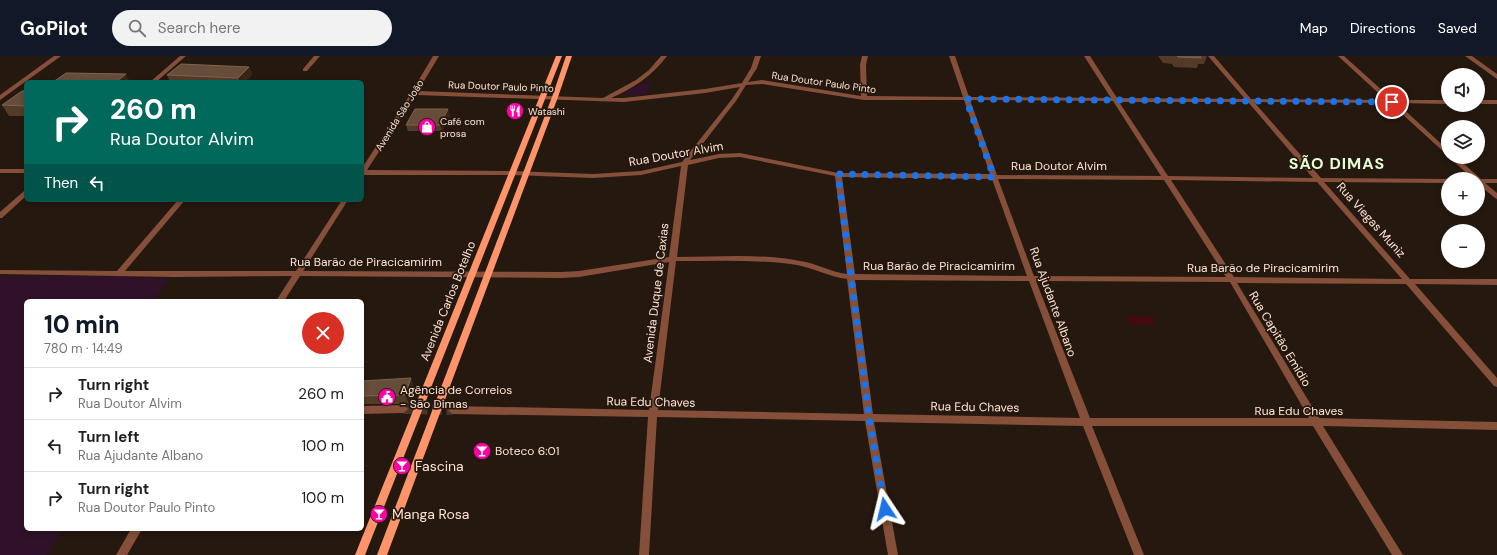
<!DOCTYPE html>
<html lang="en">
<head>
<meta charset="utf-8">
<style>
  :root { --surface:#fff; --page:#f2f2f2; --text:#202124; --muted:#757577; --line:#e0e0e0; --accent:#111827 }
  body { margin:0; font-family:"DM Sans",sans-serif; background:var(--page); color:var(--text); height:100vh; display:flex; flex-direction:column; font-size:15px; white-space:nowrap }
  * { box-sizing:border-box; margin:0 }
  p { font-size:13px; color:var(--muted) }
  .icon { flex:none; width:22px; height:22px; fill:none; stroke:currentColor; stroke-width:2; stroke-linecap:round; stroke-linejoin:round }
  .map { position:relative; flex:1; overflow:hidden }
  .panel { position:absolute; left:24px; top:243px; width:340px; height:232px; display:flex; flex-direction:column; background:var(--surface); border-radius:6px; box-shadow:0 2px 6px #0003 }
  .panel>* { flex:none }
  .top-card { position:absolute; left:24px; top:24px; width:340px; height:122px; border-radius:6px; box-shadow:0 2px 6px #0003; background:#00695c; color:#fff; overflow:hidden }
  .fabs { position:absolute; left:1441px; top:12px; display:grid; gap:8px }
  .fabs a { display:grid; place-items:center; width:44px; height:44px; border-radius:50%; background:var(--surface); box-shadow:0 2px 6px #0003; font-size:20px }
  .pin { position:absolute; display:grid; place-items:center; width:34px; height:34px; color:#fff; margin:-17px; border:2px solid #fff; border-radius:50%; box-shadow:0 1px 4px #0007 }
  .me { position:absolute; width:44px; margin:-22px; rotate:350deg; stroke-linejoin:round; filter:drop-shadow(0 0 3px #0008) }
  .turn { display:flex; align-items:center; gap:14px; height:84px; padding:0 20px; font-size:18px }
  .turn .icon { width:52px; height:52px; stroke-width:2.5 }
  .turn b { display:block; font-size:28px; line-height:34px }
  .then { display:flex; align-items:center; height:38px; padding:0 20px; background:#0003; gap:8px; font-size:15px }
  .round { display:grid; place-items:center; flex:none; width:42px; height:42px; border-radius:21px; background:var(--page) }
  .overview { display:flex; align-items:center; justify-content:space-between; height:68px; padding:0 20px }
  h1 { font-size:24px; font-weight:800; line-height:30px; color:var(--accent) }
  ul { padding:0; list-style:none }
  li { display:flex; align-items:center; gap:12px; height:52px; padding:0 20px; border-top:1px solid var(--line) }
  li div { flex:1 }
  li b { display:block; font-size:15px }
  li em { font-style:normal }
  header { display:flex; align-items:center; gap:24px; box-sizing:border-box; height:56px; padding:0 20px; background:var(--accent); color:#fff }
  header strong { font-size:19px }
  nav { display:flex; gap:22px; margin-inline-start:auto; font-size:14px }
  .search { width:280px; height:36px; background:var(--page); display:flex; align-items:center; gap:10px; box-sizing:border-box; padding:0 14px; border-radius:22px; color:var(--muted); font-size:15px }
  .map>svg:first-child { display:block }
  .green { fill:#2f1229 }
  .water { fill:#430a10 }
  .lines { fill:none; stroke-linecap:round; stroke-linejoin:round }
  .minor-tunnel { stroke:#46362c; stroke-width:10; stroke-dasharray:10 4.5; stroke-linecap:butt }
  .minor { fill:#854f39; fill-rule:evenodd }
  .secondary { fill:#ff936a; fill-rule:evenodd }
  .wall { fill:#533b28 }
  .shaded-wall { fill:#392516 }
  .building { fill:#654d3a; stroke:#7e6452 }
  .route { stroke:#1a73e8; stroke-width:7; stroke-dasharray:0 12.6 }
  .labels { text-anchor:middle; stroke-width:3.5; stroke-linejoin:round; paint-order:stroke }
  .far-street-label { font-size:10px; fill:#ffe3d3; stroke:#25180f }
  .far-poi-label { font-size:10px; fill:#ffe3d3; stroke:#25180f; text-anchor:start }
  .street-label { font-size:12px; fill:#ffe3d3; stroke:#25180f }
  .poi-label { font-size:12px; fill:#ffe3d3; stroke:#25180f; text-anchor:start }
  .near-poi-label { font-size:14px; fill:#ffe3d3; stroke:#25180f; text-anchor:start }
  .district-label { font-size:16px; font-weight:bold; letter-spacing:1px; fill:#e5ffd5; stroke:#25180f }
</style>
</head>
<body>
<header>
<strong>GoPilot</strong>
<div class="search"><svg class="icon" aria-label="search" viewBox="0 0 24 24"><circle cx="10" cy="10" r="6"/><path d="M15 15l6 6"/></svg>Search here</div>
<nav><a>Map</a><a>Directions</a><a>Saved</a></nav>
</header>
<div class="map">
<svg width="1497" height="499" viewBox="0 0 1497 499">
  <rect width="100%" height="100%" fill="#25180f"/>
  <g class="green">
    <path d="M652,24L646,39H624C631,30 641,28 652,24Z"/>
    <polygon points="0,220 125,220 169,223 153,245 26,245 26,473 63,473 47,499 0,499"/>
  </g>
  <polygon class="water" points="1126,260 1152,260 1156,269 1130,269"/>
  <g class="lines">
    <polyline class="minor-tunnel" points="403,353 453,354"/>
    <g class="minor">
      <polygon points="54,0 61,0 0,44 0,39"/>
      <polygon points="180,0 186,0 156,26 150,26"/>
      <polygon points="314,0 320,0 307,15 303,15 303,13"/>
      <path d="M433,0H439L418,35L603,42L636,24L649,14L661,0H667C652,20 634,32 611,42H624L705,33L742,27L751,12L755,0H761L757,12L748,26L762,24L861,40L860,9L862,0H868L866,9L867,40L963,41L949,0H955L969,41L1111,42L1084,0H1090L1117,42L1245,43L1208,0H1214L1251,43L1386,44L1338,0H1344L1393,44H1448V48L1397,47L1448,94V99L1446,98L1390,47L1254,46L1321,122L1448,123V127L1324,126L1410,223H1497V229L1415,228L1497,322V331L1494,330L1406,228L1237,227L1319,362L1497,366V374L1323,370L1403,499H1392L1313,370H1092L1144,499H1134L1083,370L874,366L898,499H888L865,365L657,361L649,499H639L648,361L453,358L450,356L448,354L450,352L453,350L649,354L669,206L579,221L561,222L300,220L284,245H276L292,220L175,221L0,218V214L117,215L178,144H185L125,215H296L342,144H348L303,215L561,216L579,215L669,201L681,110L641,119L593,122L512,119H362V112L411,37ZM762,28L864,44H964L990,118L838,117L740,97L719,98L690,104L736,45L746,29ZM740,31L732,43L682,106L641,115L593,118L512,115L367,114L416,39L624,46L705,37ZM970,44L1113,45L1161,120L997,119ZM1119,46H1248L1313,122L1168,120ZM740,101L835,120L847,218C830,216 816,207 800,205C760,197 717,201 677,201L688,109L719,102ZM842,121L992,123L1027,220L855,218ZM998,123L1164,124L1226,221L1034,220ZM1171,124L1317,126L1402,223L1234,221ZM676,205C716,205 757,203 797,209C814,212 830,221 847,223L864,358L658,354ZM855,224L1029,225L1080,362L873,358ZM1036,225L1230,226L1309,362H1090Z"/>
      <polygon points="1465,0 1472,0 1497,18 1497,23"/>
      <rect x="1478" y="44" width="19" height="4"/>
      <polygon points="1449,101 1456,101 1481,123 1497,123 1497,127 1485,127 1497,137 1497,143 1495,142 1478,128 1478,123 1473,123"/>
      <rect x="0" y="113" width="26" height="4"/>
      <polygon points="26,134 26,140 2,162 0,162 0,156 24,135"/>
      <polygon points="403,349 406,351 408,353 406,355 403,357 362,358 362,350"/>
      <polygon points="131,473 142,473 127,499 116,499"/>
    </g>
    <g class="secondary">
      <polygon points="556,0 562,0 365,499 355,499"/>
      <polygon points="566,0 572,0 558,41 387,499 377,499 552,41"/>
    </g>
  </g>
  <g class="wall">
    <polygon points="1158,0 1207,0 1204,8 1198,8 1197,12 1174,11 1172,8 1163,7"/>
    <polygon points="249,11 252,18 245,26 170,26 167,19"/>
    <polygon points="26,35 26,60 9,60 2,49"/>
    <polygon points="450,59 442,75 408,75 406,69"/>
    <polygon points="362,325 414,331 409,348 362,348"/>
  </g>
  <g class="shaded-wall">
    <polygon points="249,11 252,18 245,26 240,26 238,22"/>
    <polygon points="126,18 130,26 116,26"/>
    <polygon points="448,53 450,59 442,75 440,69"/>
    <polygon points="411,322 414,331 409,348 405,339"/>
  </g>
  <g class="building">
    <polygon points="1177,0 1200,0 1201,2 1178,1"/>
    <polygon points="181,8 249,11 238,22 167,19"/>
    <polygon points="66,17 126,18 116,26 53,26"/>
    <polygon points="22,35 26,35 26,50 2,49"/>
    <polygon points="415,53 448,53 440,69 406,69"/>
    <polygon points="411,322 405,339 362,340 362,325"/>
  </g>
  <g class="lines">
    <polyline class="route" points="885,453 869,361 838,118 994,121 966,43 1392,46"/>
  </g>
  <defs>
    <symbol id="restaurant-disc" viewBox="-11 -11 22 22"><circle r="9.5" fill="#fe00a5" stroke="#25180f"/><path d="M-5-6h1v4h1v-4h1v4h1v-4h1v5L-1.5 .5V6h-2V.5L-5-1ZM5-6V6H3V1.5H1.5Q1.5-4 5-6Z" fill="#fff"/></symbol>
    <symbol id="shop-disc" viewBox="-11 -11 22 22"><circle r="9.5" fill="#fe00a5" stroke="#25180f"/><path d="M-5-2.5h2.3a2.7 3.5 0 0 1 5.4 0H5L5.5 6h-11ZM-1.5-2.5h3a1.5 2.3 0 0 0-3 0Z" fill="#fff"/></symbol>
    <symbol id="civic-disc" viewBox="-11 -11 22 22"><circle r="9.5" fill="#fe00a5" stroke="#25180f"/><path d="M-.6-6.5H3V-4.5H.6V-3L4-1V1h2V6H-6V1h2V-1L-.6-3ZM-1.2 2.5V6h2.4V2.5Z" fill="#fff"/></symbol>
    <symbol id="bar-disc" viewBox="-11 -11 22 22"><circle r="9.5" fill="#fe00a5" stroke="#25180f"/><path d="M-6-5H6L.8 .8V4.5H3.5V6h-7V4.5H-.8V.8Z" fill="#fff"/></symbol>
  </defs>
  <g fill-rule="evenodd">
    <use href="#restaurant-disc" x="505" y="45" width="20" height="20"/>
    <use href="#shop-disc" x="417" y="61" width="20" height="20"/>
    <use href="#civic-disc" x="377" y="331" width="20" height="20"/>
    <use href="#bar-disc" x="472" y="385" width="20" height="20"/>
    <use href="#bar-disc" x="392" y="400" width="20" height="20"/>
    <use href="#bar-disc" x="369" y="448" width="20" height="20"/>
  </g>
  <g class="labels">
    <g class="far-street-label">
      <text transform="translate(824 26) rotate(8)" y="4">Rua Doutor Paulo Pinto</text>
      <text transform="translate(501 30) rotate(2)" y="4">Rua Doutor Paulo Pinto</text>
      <text transform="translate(399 59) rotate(-58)" y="4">Avenida São João</text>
    </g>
    <g class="far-poi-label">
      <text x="528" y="59">Watashi</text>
      <text x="440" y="69">Café com<tspan x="440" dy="12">prosa</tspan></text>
    </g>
    <g class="street-label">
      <text transform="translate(676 98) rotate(-10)" y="4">Rua Doutor Alvim</text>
      <text x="1059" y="114">Rua Doutor Alvim</text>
      <text transform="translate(1371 164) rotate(48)" y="4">Rua Viegas Muniz</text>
      <text x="366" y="210">Rua Barão de Piracicamirim</text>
      <text x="939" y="214">Rua Barão de Piracicamirim</text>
      <text x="1263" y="216">Rua Barão de Piracicamirim</text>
      <text transform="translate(656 237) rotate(-83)" y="4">Avenida Duque de Caxias</text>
      <text transform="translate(448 245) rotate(-68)" y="4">Avenida Carlos Botelho</text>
      <text transform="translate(1053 246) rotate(70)" y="4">Rua Ajudante Albano</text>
      <text transform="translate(1280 283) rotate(59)" y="4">Rua Capitão Emídio</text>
      <text transform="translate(651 346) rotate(1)" y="4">Rua Edu Chaves</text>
      <text transform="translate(975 351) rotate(1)" y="4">Rua Edu Chaves</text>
      <text x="1299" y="359">Rua Edu Chaves</text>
    </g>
    <g class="poi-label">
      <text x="400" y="338">Agência de Correios<tspan x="400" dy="14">- São Dimas</tspan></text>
      <text x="495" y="399">Boteco 6:01</text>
    </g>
    <g class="near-poi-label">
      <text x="415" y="415">Fascina</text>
      <text x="392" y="463">Manga Rosa</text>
    </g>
    <g class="district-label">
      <text x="1337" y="113">SÃO DIMAS</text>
    </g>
  </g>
</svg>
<div class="fabs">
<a><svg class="icon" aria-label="sound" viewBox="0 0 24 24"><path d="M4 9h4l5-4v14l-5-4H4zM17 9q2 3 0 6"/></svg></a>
<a><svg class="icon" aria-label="layers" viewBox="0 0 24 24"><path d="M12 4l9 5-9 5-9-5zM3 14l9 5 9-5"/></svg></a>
<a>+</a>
<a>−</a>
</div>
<div class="pin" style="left:1392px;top:46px;background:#d93025"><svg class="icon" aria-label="arrive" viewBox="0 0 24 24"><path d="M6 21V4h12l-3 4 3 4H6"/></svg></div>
<svg class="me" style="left:885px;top:453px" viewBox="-20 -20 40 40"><path d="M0-17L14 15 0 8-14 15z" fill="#1a73e8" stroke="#fff" stroke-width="4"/></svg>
<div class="top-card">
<div class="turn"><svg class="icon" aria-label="right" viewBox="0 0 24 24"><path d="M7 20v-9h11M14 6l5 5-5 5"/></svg><div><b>260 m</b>Rua Doutor Alvim</div></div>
<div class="then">Then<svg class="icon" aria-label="left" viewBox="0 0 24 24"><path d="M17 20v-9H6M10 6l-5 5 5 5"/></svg></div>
</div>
<section class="panel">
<div class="overview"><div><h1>10 min</h1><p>780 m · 14:49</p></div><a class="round" style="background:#d93025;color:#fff"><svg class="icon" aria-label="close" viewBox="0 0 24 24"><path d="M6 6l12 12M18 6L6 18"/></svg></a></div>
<ul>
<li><svg class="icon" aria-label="right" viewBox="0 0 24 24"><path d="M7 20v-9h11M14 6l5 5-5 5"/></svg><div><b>Turn right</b><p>Rua Doutor Alvim</p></div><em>260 m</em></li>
<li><svg class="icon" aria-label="left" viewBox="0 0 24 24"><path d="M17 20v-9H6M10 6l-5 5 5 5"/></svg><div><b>Turn left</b><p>Rua Ajudante Albano</p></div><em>100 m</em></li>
<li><svg class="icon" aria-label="right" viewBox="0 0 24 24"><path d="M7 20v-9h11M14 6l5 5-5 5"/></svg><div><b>Turn right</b><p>Rua Doutor Paulo Pinto</p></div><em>100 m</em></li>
</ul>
</section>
</div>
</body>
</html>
